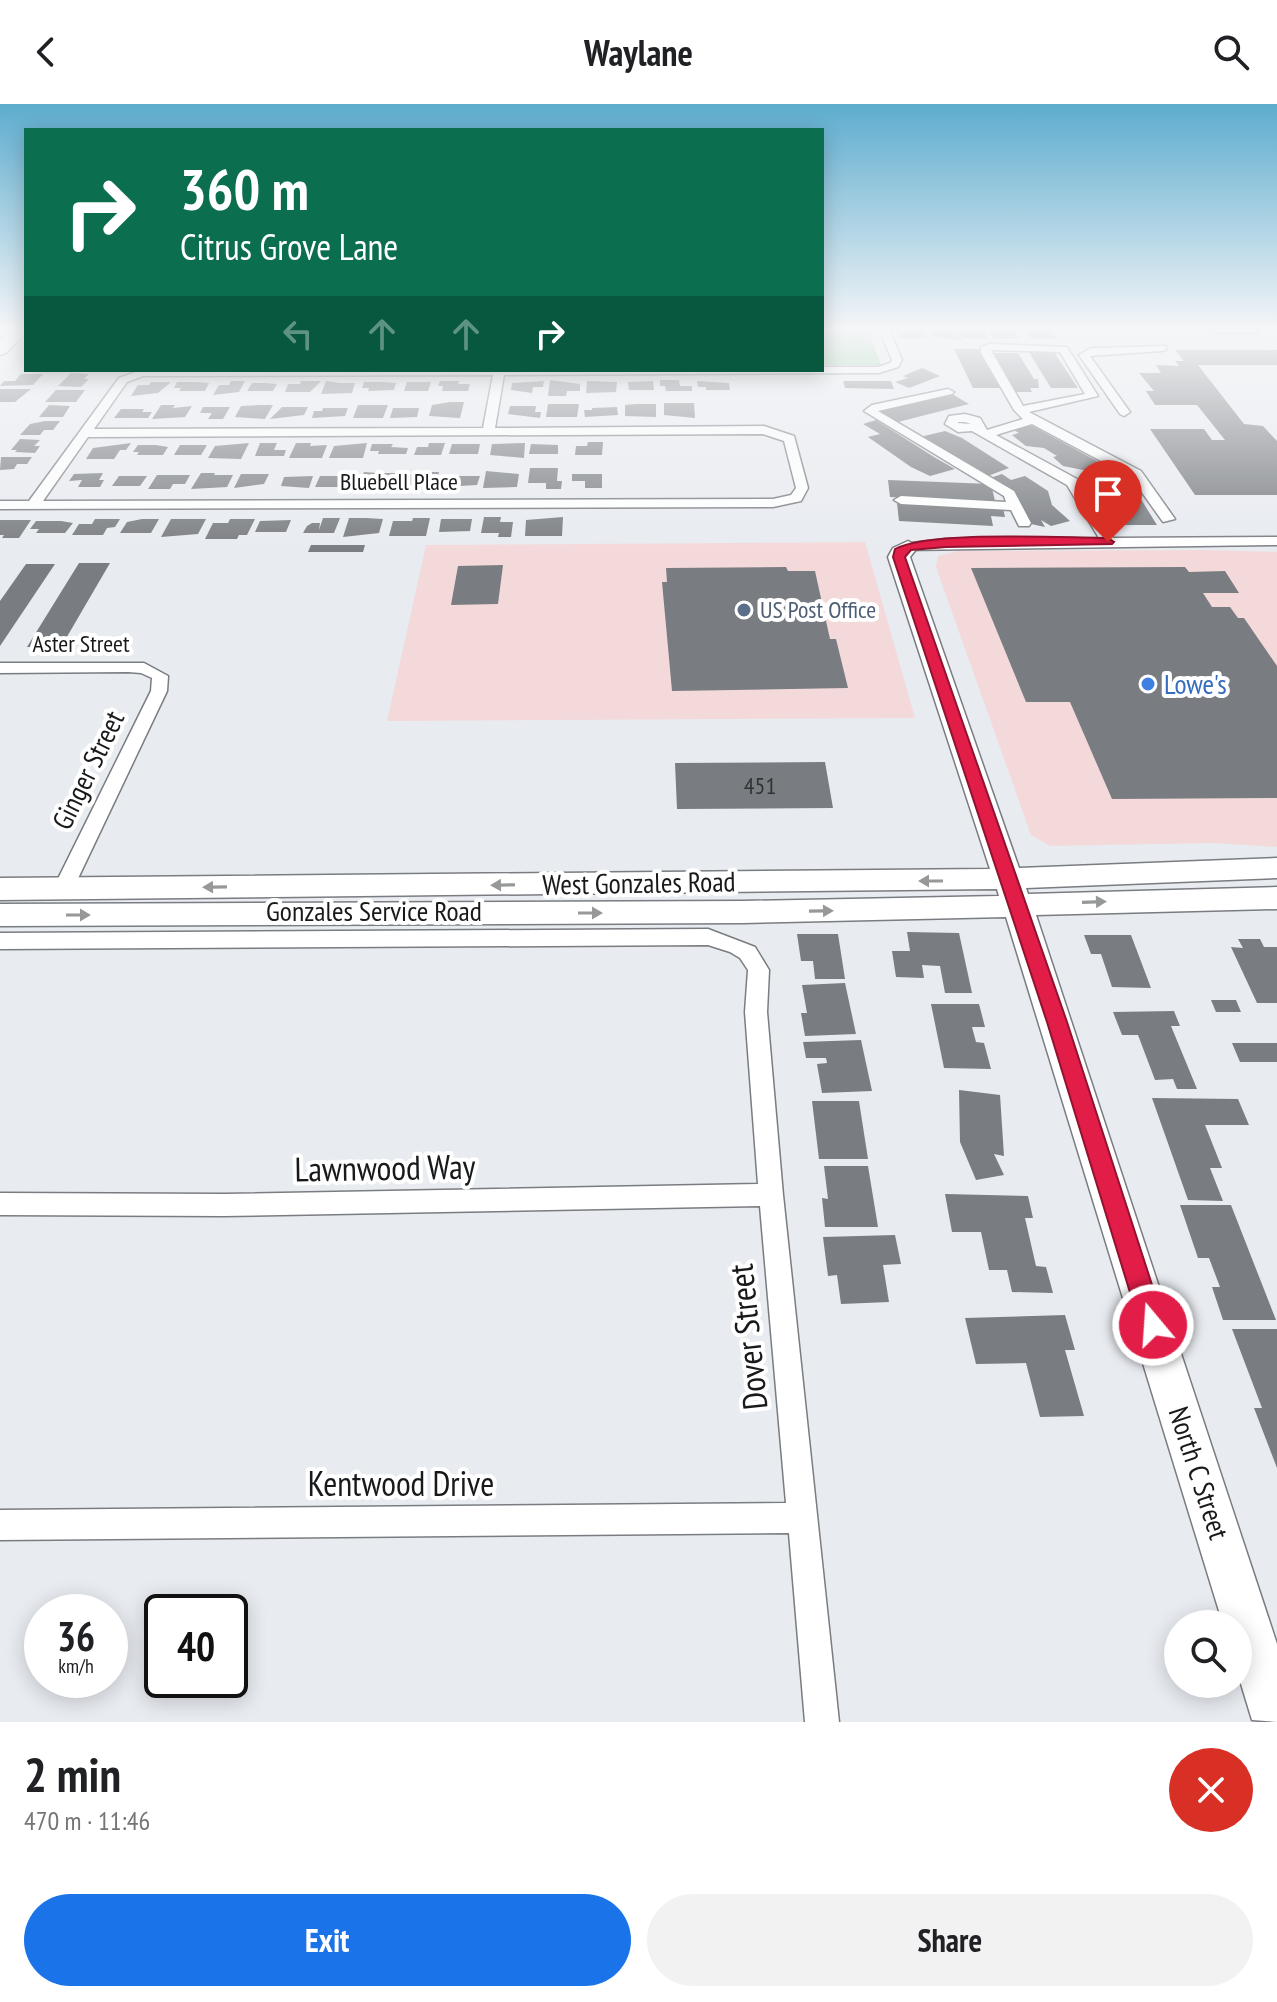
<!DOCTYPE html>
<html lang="en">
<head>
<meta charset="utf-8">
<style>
  :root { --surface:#fff; --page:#f2f2f2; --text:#202124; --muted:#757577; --accent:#1a73e8 }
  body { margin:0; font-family:"PT Sans Narrow",sans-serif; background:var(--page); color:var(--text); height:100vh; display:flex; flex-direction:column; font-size:30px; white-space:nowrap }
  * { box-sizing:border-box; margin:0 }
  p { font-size:26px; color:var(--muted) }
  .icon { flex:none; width:44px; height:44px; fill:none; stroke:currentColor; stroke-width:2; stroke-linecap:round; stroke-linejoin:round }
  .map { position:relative; height:1618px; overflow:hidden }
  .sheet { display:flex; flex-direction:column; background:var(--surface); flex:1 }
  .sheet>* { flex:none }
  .banner { position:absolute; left:24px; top:24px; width:800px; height:244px; border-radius:0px; box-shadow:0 4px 20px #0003; background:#0b6e4f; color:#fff; overflow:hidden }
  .controls { position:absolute; left:1164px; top:1506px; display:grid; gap:16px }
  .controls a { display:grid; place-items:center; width:88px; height:88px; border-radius:50%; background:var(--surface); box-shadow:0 4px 20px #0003; font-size:40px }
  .speed { position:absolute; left:24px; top:1490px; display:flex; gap:16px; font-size:40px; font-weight:700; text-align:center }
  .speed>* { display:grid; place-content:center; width:104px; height:104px; border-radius:50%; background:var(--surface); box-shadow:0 4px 20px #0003; line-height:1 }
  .speed small { font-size:20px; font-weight:400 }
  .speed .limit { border:4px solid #111; border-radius:12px; background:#fff; color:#111 }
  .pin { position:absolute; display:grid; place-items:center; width:68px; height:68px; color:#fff; margin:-82px -34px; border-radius:50% 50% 50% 0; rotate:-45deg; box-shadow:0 0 8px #0007 }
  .pin .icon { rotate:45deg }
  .me { position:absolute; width:88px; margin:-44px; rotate:342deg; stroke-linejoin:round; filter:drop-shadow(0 0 6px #0008) }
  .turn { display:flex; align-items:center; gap:28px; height:168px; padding:0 24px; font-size:36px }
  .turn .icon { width:104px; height:104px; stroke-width:2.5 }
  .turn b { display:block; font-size:56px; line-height:68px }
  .lanes { display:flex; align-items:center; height:76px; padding:0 24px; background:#0003; justify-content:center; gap:40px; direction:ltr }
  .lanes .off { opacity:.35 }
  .round { display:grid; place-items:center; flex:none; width:84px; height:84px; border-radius:42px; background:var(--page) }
  .headline { display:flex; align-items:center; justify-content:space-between; height:136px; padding:0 24px }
  h1 { font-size:48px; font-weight:800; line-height:60px }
  .action { display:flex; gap:16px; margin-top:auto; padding:16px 24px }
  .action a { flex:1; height:92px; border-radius:48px; background:var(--accent); color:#fff; font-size:32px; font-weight:800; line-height:92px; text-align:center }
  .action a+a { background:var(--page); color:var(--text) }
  header { display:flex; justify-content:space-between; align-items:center; height:104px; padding:0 24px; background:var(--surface); font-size:36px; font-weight:800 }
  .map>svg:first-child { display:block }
  .commercial { fill:#f4d9da }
  .green { fill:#7fcd90 }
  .building { fill:#797c80 }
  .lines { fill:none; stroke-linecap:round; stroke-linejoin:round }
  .street-casing { stroke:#797c80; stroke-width:3 }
  .secondary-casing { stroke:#797c80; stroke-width:3 }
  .street { fill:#fff; fill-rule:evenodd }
  .secondary { fill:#fff; fill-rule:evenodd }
  .oneway { fill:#979898 }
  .route { fill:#e11d48; stroke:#92132f; stroke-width:2 }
  .service-dot { fill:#5c6f8a; stroke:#fff; stroke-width:3 }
  .shop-dot { fill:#3f7fe0; stroke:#fff; stroke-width:3 }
  .labels { text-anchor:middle; stroke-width:8; stroke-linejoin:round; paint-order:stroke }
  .far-street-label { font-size:24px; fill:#18191b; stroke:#fff }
  .far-service-label { font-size:24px; fill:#4e5e75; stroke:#fff; text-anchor:start }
  .number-label { font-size:24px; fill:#303234 }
  .shop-label { font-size:28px; fill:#366cbe; stroke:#fff; text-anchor:start }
  .street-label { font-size:28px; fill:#18191b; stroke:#fff }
  .near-street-label { font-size:34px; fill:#18191b; stroke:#fff }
</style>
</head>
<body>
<header><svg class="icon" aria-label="back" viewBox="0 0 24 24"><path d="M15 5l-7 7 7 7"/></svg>Waylane<svg class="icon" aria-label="search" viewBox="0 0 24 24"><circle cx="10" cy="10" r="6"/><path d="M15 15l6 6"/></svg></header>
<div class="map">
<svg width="1277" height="1618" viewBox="0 0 1277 1618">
  <rect width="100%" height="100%" fill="#e8ebf0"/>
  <g class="commercial">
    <polygon points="865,438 915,614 387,617 426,441"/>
    <polygon points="1203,446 1277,448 1277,743 1213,739 1050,742 1031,731 936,463 938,452 958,447"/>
  </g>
  <polygon class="green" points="822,223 867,223 881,261 822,261"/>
  <g class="building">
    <polygon points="922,223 927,234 899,234 895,225"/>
    <polygon points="927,223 955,225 962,236 933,233"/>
    <polygon points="981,223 988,234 962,234 957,225"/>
    <polygon points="1038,223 1050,223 1057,234 1030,234 1026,226 1040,226"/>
    <polygon points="1205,223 1253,223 1261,231 1213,231"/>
    <polygon points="987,224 1014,227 1019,234 993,235"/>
    <polygon points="954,245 979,245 1000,284 973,284"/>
    <polygon points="1027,245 1052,245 1078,284 1051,284"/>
    <polygon points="1175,246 1277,246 1277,261 1198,261 1244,320 1263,322 1277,337 1277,391 1195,391 1150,325 1204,325 1212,336 1225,336 1197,301 1155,301 1146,287 1154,287 1139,269 1161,269 1156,261 1179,262 1175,257 1184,257"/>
    <polygon points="992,249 1018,249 1034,275 1038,275 1039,284 1030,284 1032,288 1014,288"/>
    <polygon points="922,264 940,272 909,284 895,278 908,274 903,272"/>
    <polygon points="71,269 89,270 84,275 89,275 81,283 58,282"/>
    <polygon points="21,270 43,270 33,281 0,282 4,277 15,277"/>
    <polygon points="550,276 580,280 580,287 567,287 566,292 548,292"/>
    <polygon points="660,276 679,276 680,282 692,282 692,287 666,287 665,282 660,282"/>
    <polygon points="231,277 245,277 239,288 213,291 219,281 229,281"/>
    <polygon points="301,277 321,277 310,288 285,288 288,280 300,280"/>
    <polygon points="326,277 340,279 355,279 352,289 321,290"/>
    <polygon points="440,277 459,277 458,280 470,280 468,287 442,287 443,282 438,282"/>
    <polygon points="544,277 543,283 533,283 532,289 511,286 512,279"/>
    <polygon points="587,277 617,278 616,288 586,289"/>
    <polygon points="653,277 654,286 629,286 628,278"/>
    <polygon points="697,277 729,279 730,286 706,286 706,283 698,283"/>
    <polygon points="843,277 891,277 894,285 845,284"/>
    <polygon points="151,278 171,278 158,289 131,292 138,281 149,281"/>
    <polygon points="177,278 196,278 209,279 205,287 179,287 181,284 174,284"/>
    <polygon points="364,278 384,278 396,279 394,286 368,287 369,284 362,284"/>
    <polygon points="407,278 431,278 428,287 404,287"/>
    <polygon points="252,279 265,279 277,280 273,287 247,287"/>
    <polygon points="0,285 31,285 15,298 0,298"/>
    <polygon points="56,286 85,286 76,298 45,298"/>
    <polygon points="952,290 969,300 894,319 876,306"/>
    <polygon points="450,298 464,298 460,314 429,312 432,301"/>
    <polygon points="664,299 694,299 695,314 664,311"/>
    <polygon points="548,300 579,300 577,313 546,313"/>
    <polygon points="636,300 656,300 656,313 625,312 625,301"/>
    <polygon points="49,301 70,302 63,313 39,313"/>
    <polygon points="161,301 175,301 173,304 192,302 185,313 152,315"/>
    <polygon points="259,301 273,301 265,315 235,313 241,302"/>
    <polygon points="358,301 388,301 383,314 353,314"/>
    <polygon points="510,302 536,302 535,308 541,308 540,314 508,310"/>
    <polygon points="203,303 230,303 223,315 208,315 212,309 200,309"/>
    <polygon points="282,303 308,303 304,311 270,315"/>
    <polygon points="617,303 618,311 585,313 584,306 592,306 592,304"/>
    <polygon points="323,304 348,304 345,312 312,314 314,307 322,307"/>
    <polygon points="393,304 419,304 417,313 390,314"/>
    <polygon points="121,305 144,305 142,308 152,308 148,314 114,314"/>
    <polygon points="876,316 934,353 955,365 930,372 911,363 868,333 880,330 863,320"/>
    <polygon points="45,317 60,317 53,326 44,326 40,331 20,331 30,320"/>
    <polygon points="1031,321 1108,363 1093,368 1063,362 1053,353 1057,352 1044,344 1026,342 1012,331 1019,329 1014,326"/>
    <polygon points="945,327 962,334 1009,364 985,373 920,333"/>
    <polygon points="20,335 40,336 34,342 40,342 35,349 15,348 17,346 11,346"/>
    <polygon points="588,338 603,338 602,351 575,351 576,342 587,342"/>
    <polygon points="131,339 126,346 120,346 114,355 86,355 93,344"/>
    <polygon points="249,339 241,355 208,354 215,342"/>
    <polygon points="260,339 277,339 274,346 286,346 284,352 255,352"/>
    <polygon points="296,339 311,339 310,342 327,341 322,354 289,354"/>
    <polygon points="367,339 363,354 329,354 334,342"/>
    <polygon points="429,339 445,339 441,351 414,351 417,343 428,343"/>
    <polygon points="525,339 524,354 490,351 492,340"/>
    <polygon points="372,340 393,340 391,343 408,344 406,350 378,350 379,347 370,347"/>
    <polygon points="452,340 480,340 478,350 449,350"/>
    <polygon points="531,340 558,341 558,350 529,350"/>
    <polygon points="138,341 156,341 168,343 163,351 137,351 139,348 133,348"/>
    <polygon points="180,341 207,341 201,351 174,351"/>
    <polygon points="1,353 32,353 27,360 17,360 14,365 0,366"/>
    <polygon points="530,364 558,364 557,377 562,377 561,385 546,385 546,379 528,379"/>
    <polygon points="486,367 519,370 517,383 483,384"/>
    <polygon points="364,368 378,369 396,369 393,382 358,384"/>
    <polygon points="425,368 439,368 435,384 400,382 404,370 424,370"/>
    <polygon points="103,369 99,376 104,376 100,383 78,383 82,376 69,377 74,370"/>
    <polygon points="201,369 215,369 214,371 233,371 227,383 191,385"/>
    <polygon points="241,370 269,370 264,380 234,384"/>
    <polygon points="572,370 602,370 602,384 585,384 585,377 572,377"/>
    <polygon points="1002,370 1011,376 1025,372 1048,387 1052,401 1070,417 1051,422 1041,416 1045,423 1031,420 1013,387 990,374"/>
    <polygon points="157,371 190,371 185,380 173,380 170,385 148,385"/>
    <polygon points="1093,371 1126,371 1157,421 1121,421"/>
    <polygon points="119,372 147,372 140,382 112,382"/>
    <polygon points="313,372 309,384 281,382 284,373"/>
    <polygon points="320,372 346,372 345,376 354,376 352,383 315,383"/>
    <polygon points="452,372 480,372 477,381 441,383 443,375 452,375"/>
    <polygon points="888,376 991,380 995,397 890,393"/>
    <polygon points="897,399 1003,404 1005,413 991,412 993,422 899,417"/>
    <polygon points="484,413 501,413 500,418 513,418 511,433 498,433 499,429 481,429"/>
    <polygon points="563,413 562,432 525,432 526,416"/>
    <polygon points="323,414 340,414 334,429 303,429 307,422 312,419 320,419 319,426"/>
    <polygon points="349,414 366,414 383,415 379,429 343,433"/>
    <polygon points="413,414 430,414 426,432 389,432 393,417 412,417"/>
    <polygon points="95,415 120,415 115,423 107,424 103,431 72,431 79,420 92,420"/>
    <polygon points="142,415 159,415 151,429 120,429 127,418"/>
    <polygon points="171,415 206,415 198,430 161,433"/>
    <polygon points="230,415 255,415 247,431 239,431 237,435 205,435 213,419 228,419"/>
    <polygon points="441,415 472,415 470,427 439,428"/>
    <polygon points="0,416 31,416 19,434 2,434 4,431 0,431"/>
    <polygon points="291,416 286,428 255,428 260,417"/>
    <polygon points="36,417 61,417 73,419 65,429 36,429 39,425 30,425"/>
    <polygon points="311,441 365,441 363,448 308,448"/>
    <polygon points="79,459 110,459 61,543 27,543"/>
    <polygon points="26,460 55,460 0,542 0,497"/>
    <polygon points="503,461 498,500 451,501 458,462"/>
    <polygon points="786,463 788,467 815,467 830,535 836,535 848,584 672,587 662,478 667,478 666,464"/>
    <polygon points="1185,463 1189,468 1225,467 1239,489 1203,489 1212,503 1230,503 1238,514 1244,514 1277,562 1277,694 1112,695 1070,598 1026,598 971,464"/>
    <polygon points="825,658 833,704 677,705 675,659"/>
    <polygon points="907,828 959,829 972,889 945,889 940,862 922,861 924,874 896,873 892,847 910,847"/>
    <polygon points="797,830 838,830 845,875 815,875 813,857 801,857"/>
    <polygon points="1084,831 1131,831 1151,884 1112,883 1101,850 1091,850"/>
    <polygon points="1238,835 1260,835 1264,843 1277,843 1277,899 1257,899 1231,843 1243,844"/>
    <polygon points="845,879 856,930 805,932 801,909 807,909 802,881"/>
    <polygon points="1211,896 1236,896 1241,908 1216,908"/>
    <polygon points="931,900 979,900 985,923 972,923 976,938 984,939 991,965 944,964"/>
    <polygon points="1174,907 1180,922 1171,922 1197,985 1177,985 1173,975 1155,976 1138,931 1122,931 1113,908"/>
    <polygon points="861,936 872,987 822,989 817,960 827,959 826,954 806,954 803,938"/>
    <polygon points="1232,939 1277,939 1277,958 1240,958"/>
    <polygon points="959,986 1000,991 1004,1052 994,1050 1004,1071 976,1076 960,1038"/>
    <polygon points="1152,994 1238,995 1249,1021 1205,1021 1222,1064 1210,1064 1223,1097 1188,1096"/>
    <polygon points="812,997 859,997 868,1055 819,1055"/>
    <polygon points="824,1062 868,1062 878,1123 825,1123 822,1094 828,1095"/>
    <polygon points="945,1090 1028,1092 1033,1114 1025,1114 1036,1162 1046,1163 1053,1189 1012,1188 1007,1166 989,1166 981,1128 952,1128"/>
    <polygon points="1180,1101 1231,1101 1276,1216 1223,1216 1212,1183 1220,1183 1209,1154 1198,1154"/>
    <polygon points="895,1131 901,1160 883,1161 889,1198 841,1200 837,1171 828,1172 823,1133"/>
    <polygon points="1065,1211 1075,1246 1065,1246 1084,1312 1040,1313 1026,1259 976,1260 965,1214"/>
    <polygon points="1232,1225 1277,1225 1277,1364 1254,1304 1262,1304"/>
  </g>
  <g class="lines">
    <defs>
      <g id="street">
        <path d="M878,223H888L902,256L898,263L879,269L504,271L495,324L764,322L794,332L808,384L801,397L773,403L0,405V397H29L119,274L141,266H822V263H878L890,259L892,256ZM493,271L483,324L94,325L127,278L143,272ZM763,330L784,337L796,384L791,391L773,395L43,397L88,333Z"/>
        <path d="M990,240L1067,243L1098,292L1029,308L1141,367L1175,415L1163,418L1131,373L1032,320L996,331L1077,375L1086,385L1113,434L1277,433V441L903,446V440L946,435L1099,434L1067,381L972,327L958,328L945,320L949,312L965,310L980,314L987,326L1023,315L1014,306L981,249V243ZM991,246L1060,248L1085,290L1023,302ZM965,318L971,320L958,319V318Z"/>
        <polygon points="1166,242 1166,246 1162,247 1090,252 1130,308 1124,312 1120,310 1079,251 1091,244"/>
        <polygon points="948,285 954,288 952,290 878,307 1014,387 1031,419 1029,422 1019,422 1011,406 901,400 894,396 901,392 1006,398 1004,392 864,307 872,301"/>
        <polygon points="0,559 144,559 168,572 167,587 73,785 63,792 53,785 151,587 152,574 141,569 128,568 0,569"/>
        <polygon points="708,825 755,843 769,866 767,908 783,1091 839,1618 805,1618 789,1429 0,1436 0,1406 786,1399 760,1102 224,1112 0,1111 0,1089 224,1090 758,1080 745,908 748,866 740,854 730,848 708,841 0,845 0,829"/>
      </g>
      <g id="secondary">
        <polygon points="13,223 26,223 26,228 6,249 0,251 0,237"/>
        <polygon points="908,437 918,443 910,453 1019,764 1277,754 1277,774 1026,784 1028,790 1277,783 1277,805 1036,811 1277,1540 1277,1618 1252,1616 1238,1570 1238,1520 1223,1520 1006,813 743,819 0,822 0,800 743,797 999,792 997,785 0,796 0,774 990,765 888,453 893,444"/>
      </g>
    </defs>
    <use href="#street" class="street-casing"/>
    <use href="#secondary" class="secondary-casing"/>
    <use href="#street" class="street"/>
    <use href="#secondary" class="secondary"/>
  </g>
  <defs><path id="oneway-solid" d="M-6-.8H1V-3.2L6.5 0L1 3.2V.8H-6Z" transform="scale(2)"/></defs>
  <g class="oneway">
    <use href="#oneway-solid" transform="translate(931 777) rotate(180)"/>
    <use href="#oneway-solid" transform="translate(503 781) rotate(179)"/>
    <use href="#oneway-solid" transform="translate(215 783) rotate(179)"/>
    <use href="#oneway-solid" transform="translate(1094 798) rotate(-2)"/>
    <use href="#oneway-solid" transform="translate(821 807) rotate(-1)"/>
    <use href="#oneway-solid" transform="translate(590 809)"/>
    <use href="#oneway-solid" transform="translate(78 811)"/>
  </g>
  <linearGradient id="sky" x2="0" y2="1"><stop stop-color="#5dacce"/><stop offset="0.5" stop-color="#f5f6f8"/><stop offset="1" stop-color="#f5f6f8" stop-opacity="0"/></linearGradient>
  <rect width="1277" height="450" fill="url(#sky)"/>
  <path class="route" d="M1108,434L1114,438L1112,440L946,443L911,446L905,453L1067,918L1165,1221L1161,1230L1153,1233L1144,1230L1140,1221L1047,918L893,453L895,445C929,426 1063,434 1108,434Z"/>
  <circle class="service-dot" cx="744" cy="506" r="8"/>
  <circle class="shop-dot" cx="1148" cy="580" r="8"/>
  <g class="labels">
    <g class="far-street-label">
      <text x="399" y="386">Bluebell Place</text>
      <text x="81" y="548">Aster Street</text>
    </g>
    <g class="far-service-label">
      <text x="760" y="514">US Post Office</text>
    </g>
    <g class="number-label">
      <text x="760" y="690">451</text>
    </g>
    <g class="shop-label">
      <text x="1164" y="590">Lowe's</text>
    </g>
    <g class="street-label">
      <text transform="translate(88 666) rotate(-64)" y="10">Ginger Street</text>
      <text transform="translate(639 779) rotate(-1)" y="10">West Gonzales Road</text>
      <text x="374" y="817">Gonzales Service Road</text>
      <text transform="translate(1199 1369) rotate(72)" y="10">North C Street</text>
    </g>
    <g class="near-street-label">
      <text transform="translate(385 1064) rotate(-1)" y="12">Lawnwood Way</text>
      <text transform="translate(748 1233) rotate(-96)" y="12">Dover Street</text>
      <text x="401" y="1392">Kentwood Drive</text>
    </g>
  </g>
</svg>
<div class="controls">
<a><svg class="icon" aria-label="search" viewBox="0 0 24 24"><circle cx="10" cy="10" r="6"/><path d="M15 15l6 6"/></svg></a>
</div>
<div class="speed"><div>36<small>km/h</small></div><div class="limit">40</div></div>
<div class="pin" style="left:1108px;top:438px;background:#d93025"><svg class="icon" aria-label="arrive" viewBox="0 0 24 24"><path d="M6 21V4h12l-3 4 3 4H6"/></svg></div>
<svg class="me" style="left:1153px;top:1221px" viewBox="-20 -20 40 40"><circle r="17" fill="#e11d48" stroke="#fff" stroke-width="3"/><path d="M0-11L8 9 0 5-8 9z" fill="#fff"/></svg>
<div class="banner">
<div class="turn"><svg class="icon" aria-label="right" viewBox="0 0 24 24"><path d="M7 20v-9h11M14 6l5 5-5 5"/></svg><div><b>360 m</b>Citrus Grove Lane</div></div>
<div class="lanes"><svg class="icon off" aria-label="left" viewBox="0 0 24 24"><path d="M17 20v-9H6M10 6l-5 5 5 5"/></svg><svg class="icon off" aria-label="ahead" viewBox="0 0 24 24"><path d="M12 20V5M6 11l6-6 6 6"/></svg><svg class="icon off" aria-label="ahead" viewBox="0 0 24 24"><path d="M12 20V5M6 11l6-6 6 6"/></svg><svg class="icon" aria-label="right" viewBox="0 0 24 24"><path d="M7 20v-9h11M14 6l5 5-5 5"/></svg></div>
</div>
</div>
<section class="sheet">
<div class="headline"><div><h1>2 min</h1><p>470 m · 11:46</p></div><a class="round" style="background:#d93025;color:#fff"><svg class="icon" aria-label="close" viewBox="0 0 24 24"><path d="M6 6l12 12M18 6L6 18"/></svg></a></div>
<div class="action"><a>Exit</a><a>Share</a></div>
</section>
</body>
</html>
